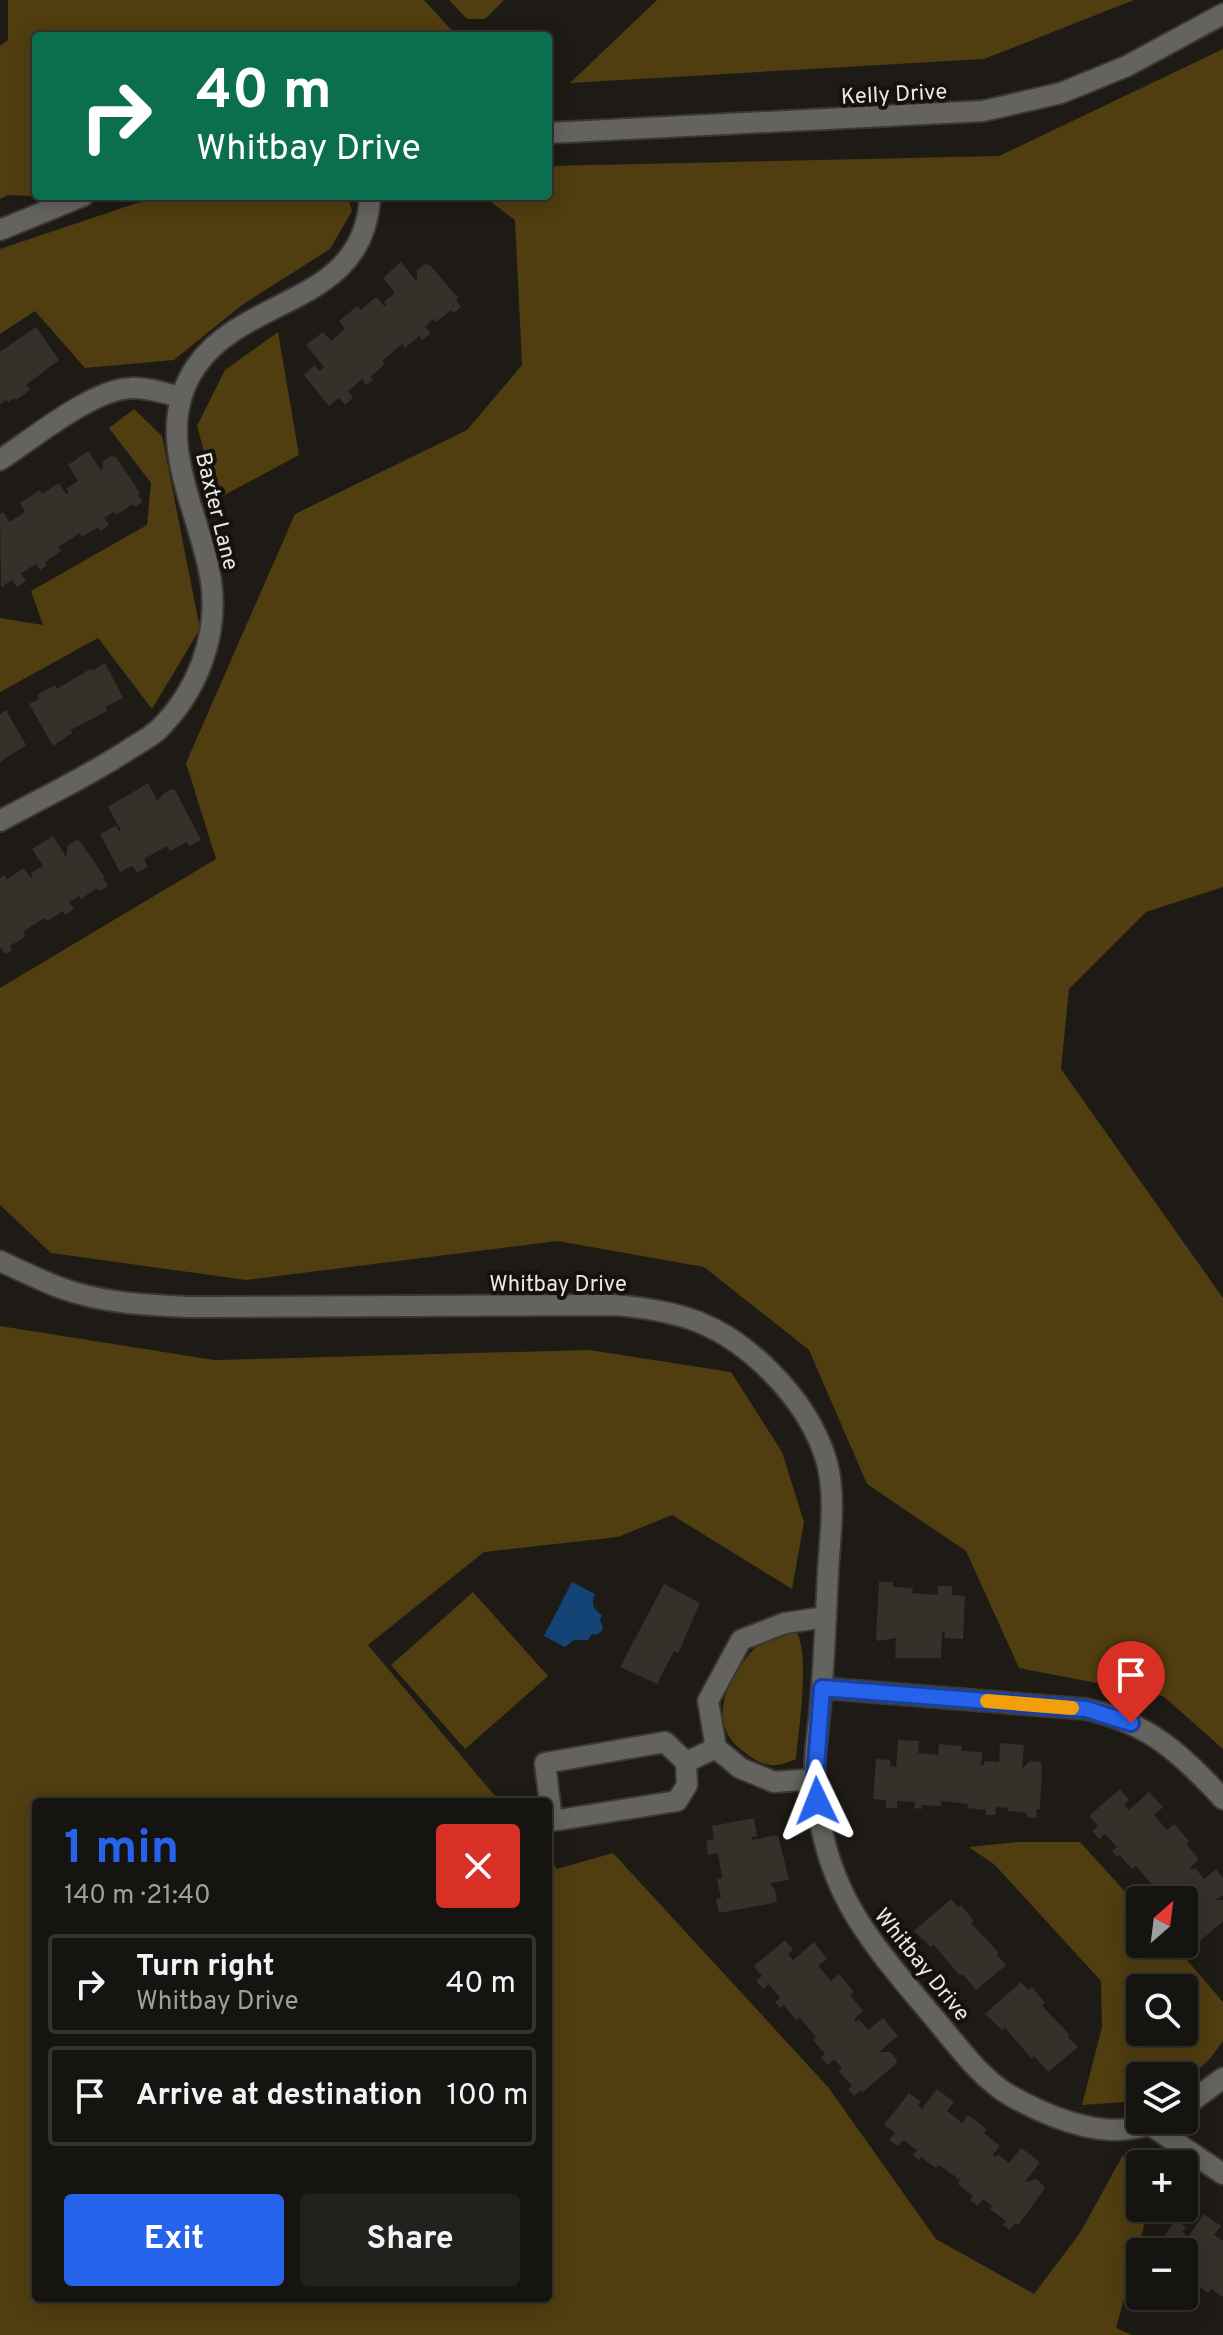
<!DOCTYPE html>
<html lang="en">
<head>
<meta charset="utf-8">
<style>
  :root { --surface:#161410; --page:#23211e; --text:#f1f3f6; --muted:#9e9e9f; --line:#353330; --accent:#2563eb }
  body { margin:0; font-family:Overpass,sans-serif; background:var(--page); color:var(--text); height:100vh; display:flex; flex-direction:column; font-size:30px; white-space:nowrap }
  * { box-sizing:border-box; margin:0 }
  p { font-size:26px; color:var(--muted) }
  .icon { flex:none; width:44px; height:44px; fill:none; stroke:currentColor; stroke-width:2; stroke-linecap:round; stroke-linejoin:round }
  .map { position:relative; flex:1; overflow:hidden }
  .details { position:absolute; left:32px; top:1798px; width:520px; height:504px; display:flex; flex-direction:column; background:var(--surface); border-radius:8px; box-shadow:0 4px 20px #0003,0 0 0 2px var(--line) }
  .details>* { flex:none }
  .hud { position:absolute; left:32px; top:32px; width:520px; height:168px; border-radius:8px; box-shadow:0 4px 20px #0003,0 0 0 2px var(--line); background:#0b6e4f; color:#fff; overflow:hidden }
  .needle { width:52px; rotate:28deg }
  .controls { position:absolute; left:1126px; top:1886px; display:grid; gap:16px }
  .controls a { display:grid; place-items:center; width:72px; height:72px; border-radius:8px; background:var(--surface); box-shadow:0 4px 20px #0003,0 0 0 2px var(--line); font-size:40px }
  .pin { position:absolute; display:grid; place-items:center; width:68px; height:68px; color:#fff; margin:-82px -34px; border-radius:50% 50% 50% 0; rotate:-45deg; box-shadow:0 0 8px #0007 }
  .pin .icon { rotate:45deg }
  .me { position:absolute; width:88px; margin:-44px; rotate:358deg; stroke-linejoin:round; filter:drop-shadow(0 0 6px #0008) }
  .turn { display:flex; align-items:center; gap:28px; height:168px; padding:0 32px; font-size:36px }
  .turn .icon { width:104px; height:104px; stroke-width:2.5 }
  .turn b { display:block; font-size:56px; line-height:68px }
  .round { display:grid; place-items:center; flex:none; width:84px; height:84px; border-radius:8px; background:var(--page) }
  .headline { display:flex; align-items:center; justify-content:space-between; height:136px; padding:0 32px }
  h1 { font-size:48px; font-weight:700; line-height:60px; color:var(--accent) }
  .button { display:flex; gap:16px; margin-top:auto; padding:16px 32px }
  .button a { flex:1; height:92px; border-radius:8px; background:var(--accent); color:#fff; font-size:32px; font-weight:700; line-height:92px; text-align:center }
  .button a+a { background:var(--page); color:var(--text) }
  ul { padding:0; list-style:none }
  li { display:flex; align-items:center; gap:24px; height:100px; margin:0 16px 12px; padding:0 16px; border:4px solid var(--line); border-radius:8px }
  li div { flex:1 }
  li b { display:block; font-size:30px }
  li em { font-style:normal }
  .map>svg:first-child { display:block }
  .green { fill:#503d10; fill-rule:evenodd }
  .water { fill:#144475 }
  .building { fill:#34312b }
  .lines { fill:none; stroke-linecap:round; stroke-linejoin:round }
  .minor-casing { stroke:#3b3833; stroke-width:24 }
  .minor { stroke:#656360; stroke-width:20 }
  .route-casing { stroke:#184099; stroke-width:20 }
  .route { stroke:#2563eb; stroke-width:14 }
  .slow { stroke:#f59e0b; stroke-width:14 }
  .labels { text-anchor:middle; stroke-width:8; stroke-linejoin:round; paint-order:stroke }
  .street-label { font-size:22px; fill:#ebe9e5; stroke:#15120d }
</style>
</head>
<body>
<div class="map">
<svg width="1223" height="2335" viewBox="0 0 1223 2335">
  <rect width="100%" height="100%" fill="#1e1b16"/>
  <g class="green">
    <polygon points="8,0 424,0 457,36 36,36 37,196 8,195 0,199 0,46 8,40"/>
    <polygon points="449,0 504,0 485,19 467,19"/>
    <polygon points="657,0 1134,0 984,59 570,83"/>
    <polygon points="1223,49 1223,887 1146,912 1069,989 1061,1069 1223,1298 1223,1749 1163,1696 1019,1668 966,1551 867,1484 809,1350 704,1267 557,1241 246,1280 51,1253 0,1205 0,988 216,859 186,763 295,514 467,430 522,365 515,220 483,196 548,196 548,166 999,156"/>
    <polygon points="177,196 348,196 352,211 330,249 242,305 174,360 85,368 35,311 0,334 0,249 137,203"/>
    <polygon points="278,332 299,455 217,499 197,426 225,370"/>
    <polygon points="134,409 162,436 200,629 152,709 98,638 0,692 0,618 43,625 31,591 147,525 151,483 109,428"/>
    <polygon points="0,1326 214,1360 589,1350 731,1372 782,1452 804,1522 792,1589 672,1515 618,1537 484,1552 368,1645 500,1802 36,1802 36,2298 548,2298 548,1859 557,1869 613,1853 828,2087 936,2239 1034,2294 1080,2233 1123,2155 1144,2226 1116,2328 1132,2335 0,2335"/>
    <polygon points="473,1592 548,1676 465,1749 391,1665"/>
    <path d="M794,1630C812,1644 798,1734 796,1759C780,1767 766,1768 751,1757C741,1750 730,1742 726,1730C713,1699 742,1657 765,1639C773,1634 785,1632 794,1630Z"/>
    <path d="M1018,1842H1080L1140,1908V1944H1173L1223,2002V2041L1209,2060L1184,2081V2076H1140V2101L1082,2105L1102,2027L1101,1981L995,1865L969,1847ZM1140,1988H1184V2032H1140Z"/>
  </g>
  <path class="water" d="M572,1582L595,1594C590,1603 594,1610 602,1615L600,1619L603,1629L597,1635L592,1634L588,1640H574L565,1647L544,1636Z"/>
  <g class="building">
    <polygon points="401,262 417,282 417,270 425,264 430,265 458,298 456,300 461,307 454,313 451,310 436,322 433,319 425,327 431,333 422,340 419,336 405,348 402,344 382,361 385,364 370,377 373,380 366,385 362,379 348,391 353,398 345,405 339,398 329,406 304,375 315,365 319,371 324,367 306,345 323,332 331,341 345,329 339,321 357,306 361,310 376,297 384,306 387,305 384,302 395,293 383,278"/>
    <polygon points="36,327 59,360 26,385 30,390 16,400 14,398 8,402 6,400 0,404 0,352"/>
    <polygon points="88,451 102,472 103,461 111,456 116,457 140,493 138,495 143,502 135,507 133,504 116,515 114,512 104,518 109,525 101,531 98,527 82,537 80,533 58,547 61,551 45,562 47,565 40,570 36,564 21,573 26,581 17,587 12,580 1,587 0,514 3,512 10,522 25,512 20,503 40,490 42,494 59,483 66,494 69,492 66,489 78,481 68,465"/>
    <polygon points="105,663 123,698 105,707 107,711 71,730 72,733 53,746 29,704 39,699 37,695 55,685 57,689 90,669 93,670"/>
    <polygon points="6,710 26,745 0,762 0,714"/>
    <polygon points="148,783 157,801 163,794 171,789 175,790 201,840 189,846 187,842 170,851 167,846 144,859 148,867 137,873 133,866 120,872 100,834 116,826 119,831 121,830 108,807"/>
    <polygon points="53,836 66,857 68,845 76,840 80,841 105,878 103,879 108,886 100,891 97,888 81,899 79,896 69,902 74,909 65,915 63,911 47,921 44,918 23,932 26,936 10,946 12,950 5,954 0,947 0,878 4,875 7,879 24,868 31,878 33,876 31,873 43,866 32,849"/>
    <polygon points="879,1582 893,1582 893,1587 913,1588 912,1593 938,1595 938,1586 952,1586 952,1595 965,1596 963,1639 944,1638 945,1632 942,1632 941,1658 895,1658 896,1638 878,1641 876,1638"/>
    <polygon points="664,1584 700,1603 678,1653 674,1651 657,1684 620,1667"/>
    <polygon points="898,1740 919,1741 918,1753 938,1755 939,1744 962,1746 961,1751 982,1752 981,1765 984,1765 984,1761 999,1762 1000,1743 1024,1745 1022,1769 1030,1761 1040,1762 1042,1766 1040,1809 1037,1809 1036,1818 1027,1817 1027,1813 1008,1811 1008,1808 996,1807 995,1815 986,1815 986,1810 967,1808 968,1804 941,1801 941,1806 922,1805 922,1809 914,1808 915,1802 897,1801 897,1808 886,1808 886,1800 873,1799 876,1759 890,1760 890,1766 896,1767"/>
    <polygon points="1120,1789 1129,1800 1124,1805 1129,1810 1149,1792 1163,1807 1154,1815 1167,1830 1174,1824 1189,1841 1186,1844 1199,1859 1190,1868 1192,1870 1195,1868 1204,1879 1216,1869 1223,1878 1223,1895 1216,1900 1223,1900 1223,1921 1200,1941 1198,1939 1192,1944 1186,1937 1189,1935 1184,1928 1184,1900 1160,1900 1150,1889 1153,1886 1136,1866 1132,1869 1120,1855 1117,1857 1112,1851 1117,1847 1105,1834 1099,1839 1092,1831 1098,1826 1089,1816"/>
    <polygon points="754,1818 757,1836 752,1837 752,1840 778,1835 789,1880 770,1883 775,1890 777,1900 774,1903 719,1913 716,1899 721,1898 717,1879 722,1878 718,1853 708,1855 706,1841 714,1839 712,1826"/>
    <polygon points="951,1899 958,1907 961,1905 974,1921 971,1923 998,1952 997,1955 1006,1965 976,1990 963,1974 960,1976 934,1945 931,1947 914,1931"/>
    <polygon points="785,1940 793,1950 788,1954 793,1960 814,1942 827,1959 818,1966 831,1981 839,1974 854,1992 850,1995 863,2011 854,2019 856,2022 859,2019 868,2030 883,2018 898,2036 879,2052 890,2052 897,2060 896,2064 863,2092 861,2090 854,2096 848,2089 852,2086 839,2071 842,2068 834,2059 828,2065 821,2057 825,2054 813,2040 816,2037 799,2017 796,2020 784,2005 780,2008 775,2002 780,1998 769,1984 763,1989 756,1981 762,1976 754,1966"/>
    <polygon points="1021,1982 1028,1990 1032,1987 1045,2003 1042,2006 1069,2034 1068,2037 1078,2047 1048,2072 1034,2056 1032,2059 1005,2028 1002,2030 985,2014"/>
    <polygon points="937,2089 954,2102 947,2111 962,2123 968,2115 987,2129 984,2133 1000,2146 993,2155 996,2157 998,2154 1009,2163 1021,2148 1040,2162 1025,2182 1036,2179 1044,2186 1044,2190 1018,2225 1015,2223 1010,2230 1003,2225 1006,2221 990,2209 992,2206 983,2199 978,2206 970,2200 973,2196 958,2184 960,2180 939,2165 936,2168 921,2157 919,2160 913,2155 917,2150 903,2140 898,2146 889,2140 895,2133 884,2125 909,2093 921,2102 918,2105 922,2109"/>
    <polygon points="1204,2214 1221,2226 1214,2235 1223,2241 1223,2297 1211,2289 1208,2293 1192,2282 1190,2286 1184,2282 1187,2276 1184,2274 1184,2252 1154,2252 1175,2220 1186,2227 1182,2232 1188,2237"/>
  </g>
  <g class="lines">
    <defs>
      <g id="minor">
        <polyline points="548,133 983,111 1061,93 1127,66 1223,14"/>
        <polyline points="0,230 83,196"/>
        <path d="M0,460C32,439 93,389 131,388C147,387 164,393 180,397"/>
        <path d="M0,821C42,798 87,777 128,750C137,744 149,738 158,730C197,692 219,636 211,581C200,510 149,433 197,365C248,294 365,305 370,196"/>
        <path d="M0,1261C19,1270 38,1279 58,1287C100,1303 145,1305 190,1307L613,1305C679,1310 722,1323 770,1371C796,1397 817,1427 827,1463C836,1497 830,1536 828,1571C826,1617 824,1664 820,1710C818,1733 813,1759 815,1782C823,1891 868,1939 935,2019C958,2046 980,2078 1011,2096C1054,2120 1112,2144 1160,2120"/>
        <path d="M822,1688L1086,1709C1148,1723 1181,1753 1223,1799"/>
        <polyline points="686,1762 687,1785 677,1801 552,1821 545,1763 665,1742 686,1762 716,1748"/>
        <polyline points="815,1779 774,1782 740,1768 716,1748 708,1701 741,1640 785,1623 826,1617"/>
        <polyline points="1184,2107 1223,2078"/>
        <polyline points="1150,2125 1223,2174"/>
      </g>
    </defs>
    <use href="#minor" class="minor-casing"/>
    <use href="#minor" class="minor"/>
  </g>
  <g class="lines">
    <defs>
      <polyline id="route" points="817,1801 815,1779 822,1688 1086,1709 1131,1723"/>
    </defs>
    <use href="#route" class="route-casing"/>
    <use href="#route" class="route"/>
    <polyline class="slow" points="987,1701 1072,1708"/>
  </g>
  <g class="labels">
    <g class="street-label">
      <text transform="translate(894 93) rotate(-3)" y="8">Kelly Drive</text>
      <text transform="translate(218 511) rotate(76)" y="8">Baxter Lane</text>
      <text x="558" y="1291">Whitbay Drive</text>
      <text transform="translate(923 1964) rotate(51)" y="8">Whitbay Drive</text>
    </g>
  </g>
</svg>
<div class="controls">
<a><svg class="needle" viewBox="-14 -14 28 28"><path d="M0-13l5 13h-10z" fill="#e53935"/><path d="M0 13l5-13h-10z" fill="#9e9e9f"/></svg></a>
<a><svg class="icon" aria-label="search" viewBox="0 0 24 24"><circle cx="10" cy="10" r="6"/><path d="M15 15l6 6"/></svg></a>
<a><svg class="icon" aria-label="layers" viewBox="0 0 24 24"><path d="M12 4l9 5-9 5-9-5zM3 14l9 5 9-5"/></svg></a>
<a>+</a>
<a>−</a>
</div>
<div class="pin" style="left:1131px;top:1723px;background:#d93025"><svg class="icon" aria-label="arrive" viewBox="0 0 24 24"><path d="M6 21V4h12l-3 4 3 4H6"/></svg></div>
<svg class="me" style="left:817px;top:1801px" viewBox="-20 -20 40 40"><path d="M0-17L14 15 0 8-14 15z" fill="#2563eb" stroke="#fff" stroke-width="4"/></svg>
<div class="hud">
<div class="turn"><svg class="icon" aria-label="right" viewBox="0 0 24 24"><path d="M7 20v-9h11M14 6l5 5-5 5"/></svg><div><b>40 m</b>Whitbay Drive</div></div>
</div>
<section class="details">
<div class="headline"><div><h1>1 min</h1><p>140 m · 21:40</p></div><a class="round" style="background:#d93025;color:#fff"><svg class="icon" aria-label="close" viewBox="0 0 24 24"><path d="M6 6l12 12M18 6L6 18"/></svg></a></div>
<ul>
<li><svg class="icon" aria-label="right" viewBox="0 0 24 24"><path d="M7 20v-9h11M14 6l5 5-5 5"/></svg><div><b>Turn right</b><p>Whitbay Drive</p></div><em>40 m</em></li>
<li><svg class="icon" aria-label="arrive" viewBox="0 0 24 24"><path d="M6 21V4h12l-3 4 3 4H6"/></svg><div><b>Arrive at destination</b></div><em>100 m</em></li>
</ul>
<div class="button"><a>Exit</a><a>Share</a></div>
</section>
</div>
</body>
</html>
